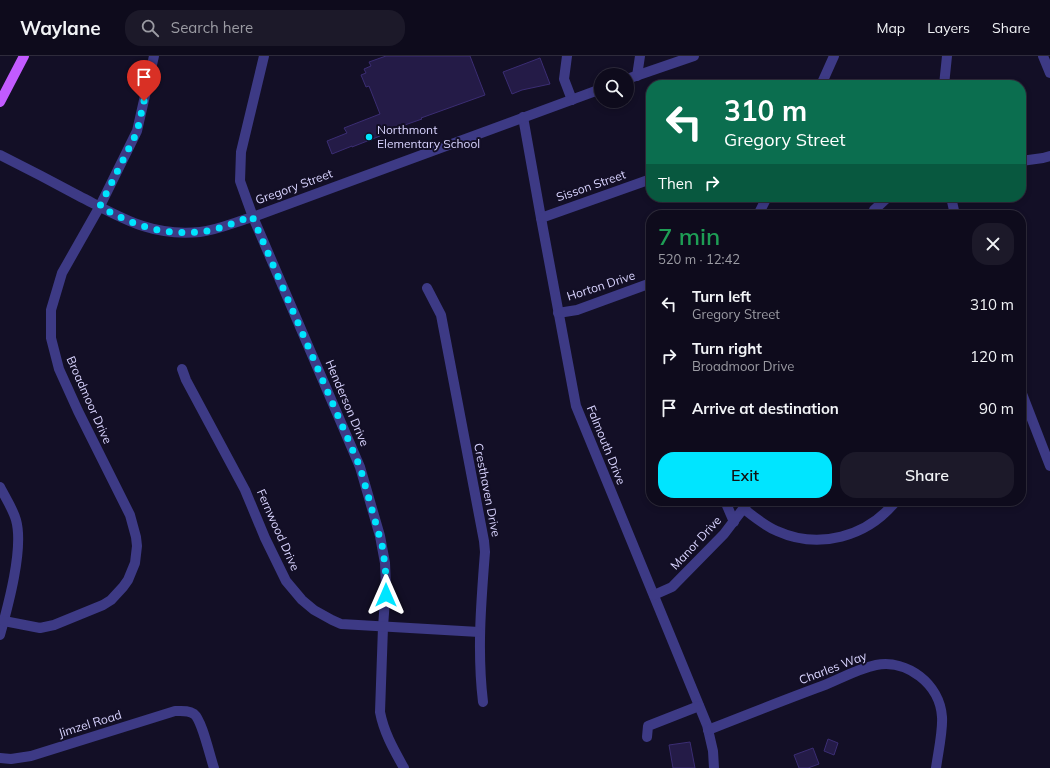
<!DOCTYPE html>
<html lang="en">
<head>
<meta charset="utf-8">
<style>
  :root { --surface:#0e0b1c; --page:#1c1929; --text:#f1f3f6; --muted:#9b9ba3; --line:#2e2b3b; --accent:#00e5ff }
  body { margin:0; font-family:Mulish,sans-serif; background:var(--page); color:var(--text); height:100vh; display:flex; flex-direction:column; font-size:15px; white-space:nowrap }
  * { box-sizing:border-box; margin:0 }
  p { font-size:13px; color:var(--muted) }
  .icon { flex:none; width:22px; height:22px; fill:none; stroke:currentColor; stroke-width:2; stroke-linecap:round; stroke-linejoin:round }
  .map { position:relative; flex:1; overflow:hidden }
  .details { position:absolute; left:646px; top:154px; width:380px; height:296px; display:flex; flex-direction:column; background:var(--surface); border-radius:16px; box-shadow:0 2px 6px #0003,0 0 0 1px var(--line) }
  .details>* { flex:none }
  .hud { position:absolute; left:646px; top:24px; width:380px; height:122px; border-radius:16px; box-shadow:0 2px 6px #0003,0 0 0 1px var(--line); background:#0b6e4f; color:#fff; overflow:hidden }
  .fabs { position:absolute; left:594px; top:12px; display:grid; gap:8px }
  .fabs a { display:grid; place-items:center; width:40px; height:40px; border-radius:50%; background:var(--surface); box-shadow:0 2px 6px #0003,0 0 0 1px var(--line); font-size:20px }
  .pin { position:absolute; display:grid; place-items:center; width:34px; height:34px; color:#fff; margin:-41px -17px; border-radius:50% 50% 50% 0; rotate:-45deg; box-shadow:0 0 4px #0007 }
  .pin .icon { rotate:45deg }
  .me { position:absolute; width:44px; margin:-22px; rotate:0deg; stroke-linejoin:round; filter:drop-shadow(0 0 3px #0008) }
  .turn { display:flex; align-items:center; gap:14px; height:84px; padding:0 12px; font-size:18px }
  .turn .icon { width:52px; height:52px; stroke-width:2.5 }
  .turn b { display:block; font-size:28px; line-height:34px }
  .then { display:flex; align-items:center; height:38px; padding:0 12px; background:#0003; gap:8px; font-size:15px }
  .round { display:grid; place-items:center; flex:none; width:42px; height:42px; border-radius:16px; background:var(--page) }
  .headline { display:flex; align-items:center; justify-content:space-between; height:68px; padding:0 12px }
  h1 { font-size:24px; font-weight:600; line-height:30px; color:#1e9e55 }
  .cta { display:flex; gap:8px; margin-top:auto; padding:8px 12px }
  .cta a { flex:1; height:46px; border-radius:16px; background:var(--accent); color:#111; font-size:16px; font-weight:600; line-height:46px; text-align:center }
  .cta a+a { background:var(--page); color:var(--text) }
  ul { padding:0; list-style:none }
  li { display:flex; align-items:center; gap:12px; height:52px; padding:0 12px }
  li div { flex:1 }
  li b { display:block; font-size:15px }
  li em { font-style:normal }
  header { display:flex; align-items:center; gap:24px; box-sizing:border-box; height:56px; padding:0 20px; background:var(--surface); border-bottom:1px solid var(--line) }
  header strong { font-size:19px }
  nav { display:flex; gap:22px; margin-inline-start:auto; font-size:14px }
  .search { width:280px; height:36px; background:var(--page); display:flex; align-items:center; gap:10px; box-sizing:border-box; padding:0 14px; border-radius:16px; color:var(--muted); font-size:15px }
  .map>svg:first-child { display:block }
  .building { fill:#241b47; stroke:#3b2d73 }
  .lines { fill:none; stroke-linecap:round; stroke-linejoin:round }
  .minor { stroke:#3d3a85; stroke-width:10 }
  .major { stroke:#c25bff; stroke-width:10 }
  .route { stroke:#00e5ff; stroke-width:7; stroke-dasharray:0 12.6 }
  .poi-dot { fill:#00e5ff; stroke:#130f26; stroke-width:1.5 }
  .labels { text-anchor:middle; stroke-width:4; stroke-linejoin:round; paint-order:stroke }
  .poi-label { font-size:12px; fill:#d9d4ff; stroke:#130f26; text-anchor:start }
  .street-label { font-size:12px; fill:#d9d4ff; stroke:#130f26 }
</style>
</head>
<body>
<header>
<strong>Waylane</strong>
<div class="search"><svg class="icon" aria-label="search" viewBox="0 0 24 24"><circle cx="10" cy="10" r="6"/><path d="M15 15l6 6"/></svg>Search here</div>
<nav><a>Map</a><a>Layers</a><a>Share</a></nav>
</header>
<div class="map">
<svg width="1050" height="712" viewBox="0 0 1050 712">
  <rect width="100%" height="100%" fill="#130f26"/>
  <g class="building">
    <polygon points="386,0 470,0 485,39 421,62 422,63 379,78 380,80 352,91 352,90 332,98 327,85 347,77 344,72 380,58 369,30 366,31 361,19 366,17 364,13 371,10 369,6"/>
    <polygon points="540,2 550,28 522,34 512,38 503,16"/>
    <polygon points="828,683 838,687 834,699 824,695"/>
    <polygon points="690,686 695,712 673,712 669,689"/>
    <polygon points="813,692 819,708 808,712 799,712 794,699"/>
  </g>
  <g class="lines">
    <g class="minor">
      <path d="M264,0L241,96L240,125L253,161L360,411L380,480L385,507L386,530L383,571L380,656C384,677 394,694 404,712"/>
      <polyline points="567,0 564,23 572,44"/>
      <polyline points="1043,0 1050,17"/>
      <polyline points="637,20 640,0"/>
      <polyline points="627,23 694,0"/>
      <polyline points="821,29 834,0"/>
      <polyline points="944,29 947,0"/>
      <polyline points="523,61 541,162 576,350 707,669 713,695 714,712"/>
      <path d="M0,99C26,112 53,126 79,140C120,161 150,181 200,176C218,174 235,166 253,161L601,33"/>
      <polyline points="1021,105 1043,102 1050,100"/>
      <polyline points="951,141 955,159"/>
      <polyline points="758,159 767,141"/>
      <polyline points="872,159 874,154 888,141"/>
      <polyline points="541,162 651,123"/>
      <path d="M427,232L441,259L484,485L485,496C481,547 477,596 483,646"/>
      <polyline points="558,257 577,254 651,227"/>
      <polyline points="182,313 186,324 245,434 265,482 286,525 302,544 314,554 332,564 341,568 479,576"/>
      <polyline points="1021,335 1050,410"/>
      <path d="M0,431C5,441 13,453 16,464C24,492 8,550 0,579"/>
      <polyline points="725,445 734,466"/>
      <path d="M744,453C754,461 765,470 777,475C819,494 867,481 896,445"/>
      <polyline points="654,539 672,531 724,478 749,445"/>
      <polyline points="4,565 40,572 54,569 103,549 111,544 123,531 128,524 135,507 137,490 136,481 130,459 78,355 59,313 51,282 51,254 62,217 100,150 137,75 154,0"/>
      <path d="M708,674C746,659 784,644 822,630C840,623 857,613 876,609C907,603 940,628 942,661C943,675 938,697 936,712"/>
      <polyline points="647,681 648,670 699,650"/>
      <path d="M0,702L11,703L31,700L175,655C182,655 188,654 194,658C202,664 210,701 214,712"/>
    </g>
    <polyline class="major" points="0,46 24,0"/>
  </g>
  <g class="lines">
    <path class="route" d="M144,45L137,76L100,150C133,171 172,182 212,174C225,171 239,165 252,160L360,411L383,493L386,520V539"/>
  </g>
  <circle class="poi-dot" cx="369" cy="81" r="4"/>
  <g class="labels">
    <g class="poi-label">
      <text x="377" y="78">Northmont<tspan x="377" dy="14">Elementary School</tspan></text>
    </g>
    <g class="street-label">
      <text transform="translate(591 130) rotate(-19)" y="4">Sisson Street</text>
      <text transform="translate(294 131) rotate(-20)" y="4">Gregory Street</text>
      <text transform="translate(601 230) rotate(-18)" y="4">Horton Drive</text>
      <text transform="translate(89 344) rotate(66)" y="4">Broadmoor Drive</text>
      <text transform="translate(347 347) rotate(67)" y="4">Henderson Drive</text>
      <text transform="translate(606 389) rotate(68)" y="4">Falmouth Drive</text>
      <text transform="translate(487 434) rotate(79)" y="4">Cresthaven Drive</text>
      <text transform="translate(278 474) rotate(66)" y="4">Fernwood Drive</text>
      <text transform="translate(696 487) rotate(-47)" y="4">Manor Drive</text>
      <text transform="translate(833 612) rotate(-21)" y="4">Charles Way</text>
      <text transform="translate(90 668) rotate(-17)" y="4">Jimzel Road</text>
    </g>
  </g>
</svg>
<div class="fabs">
<a><svg class="icon" aria-label="search" viewBox="0 0 24 24"><circle cx="10" cy="10" r="6"/><path d="M15 15l6 6"/></svg></a>
</div>
<div class="pin" style="left:144px;top:45px;background:#d93025"><svg class="icon" aria-label="arrive" viewBox="0 0 24 24"><path d="M6 21V4h12l-3 4 3 4H6"/></svg></div>
<svg class="me" style="left:386px;top:539px" viewBox="-20 -20 40 40"><path d="M0-17L14 15 0 8-14 15z" fill="#00e5ff" stroke="#fff" stroke-width="4"/></svg>
<div class="hud">
<div class="turn"><svg class="icon" aria-label="left" viewBox="0 0 24 24"><path d="M17 20v-9H6M10 6l-5 5 5 5"/></svg><div><b>310 m</b>Gregory Street</div></div>
<div class="then">Then<svg class="icon" aria-label="right" viewBox="0 0 24 24"><path d="M7 20v-9h11M14 6l5 5-5 5"/></svg></div>
</div>
<section class="details">
<div class="headline"><div><h1>7 min</h1><p>520 m · 12:42</p></div><a class="round"><svg class="icon" aria-label="close" viewBox="0 0 24 24"><path d="M6 6l12 12M18 6L6 18"/></svg></a></div>
<ul>
<li><svg class="icon" aria-label="left" viewBox="0 0 24 24"><path d="M17 20v-9H6M10 6l-5 5 5 5"/></svg><div><b>Turn left</b><p>Gregory Street</p></div><em>310 m</em></li>
<li><svg class="icon" aria-label="right" viewBox="0 0 24 24"><path d="M7 20v-9h11M14 6l5 5-5 5"/></svg><div><b>Turn right</b><p>Broadmoor Drive</p></div><em>120 m</em></li>
<li><svg class="icon" aria-label="arrive" viewBox="0 0 24 24"><path d="M6 21V4h12l-3 4 3 4H6"/></svg><div><b>Arrive at destination</b></div><em>90 m</em></li>
</ul>
<div class="cta"><a>Exit</a><a>Share</a></div>
</section>
</div>
</body>
</html>
